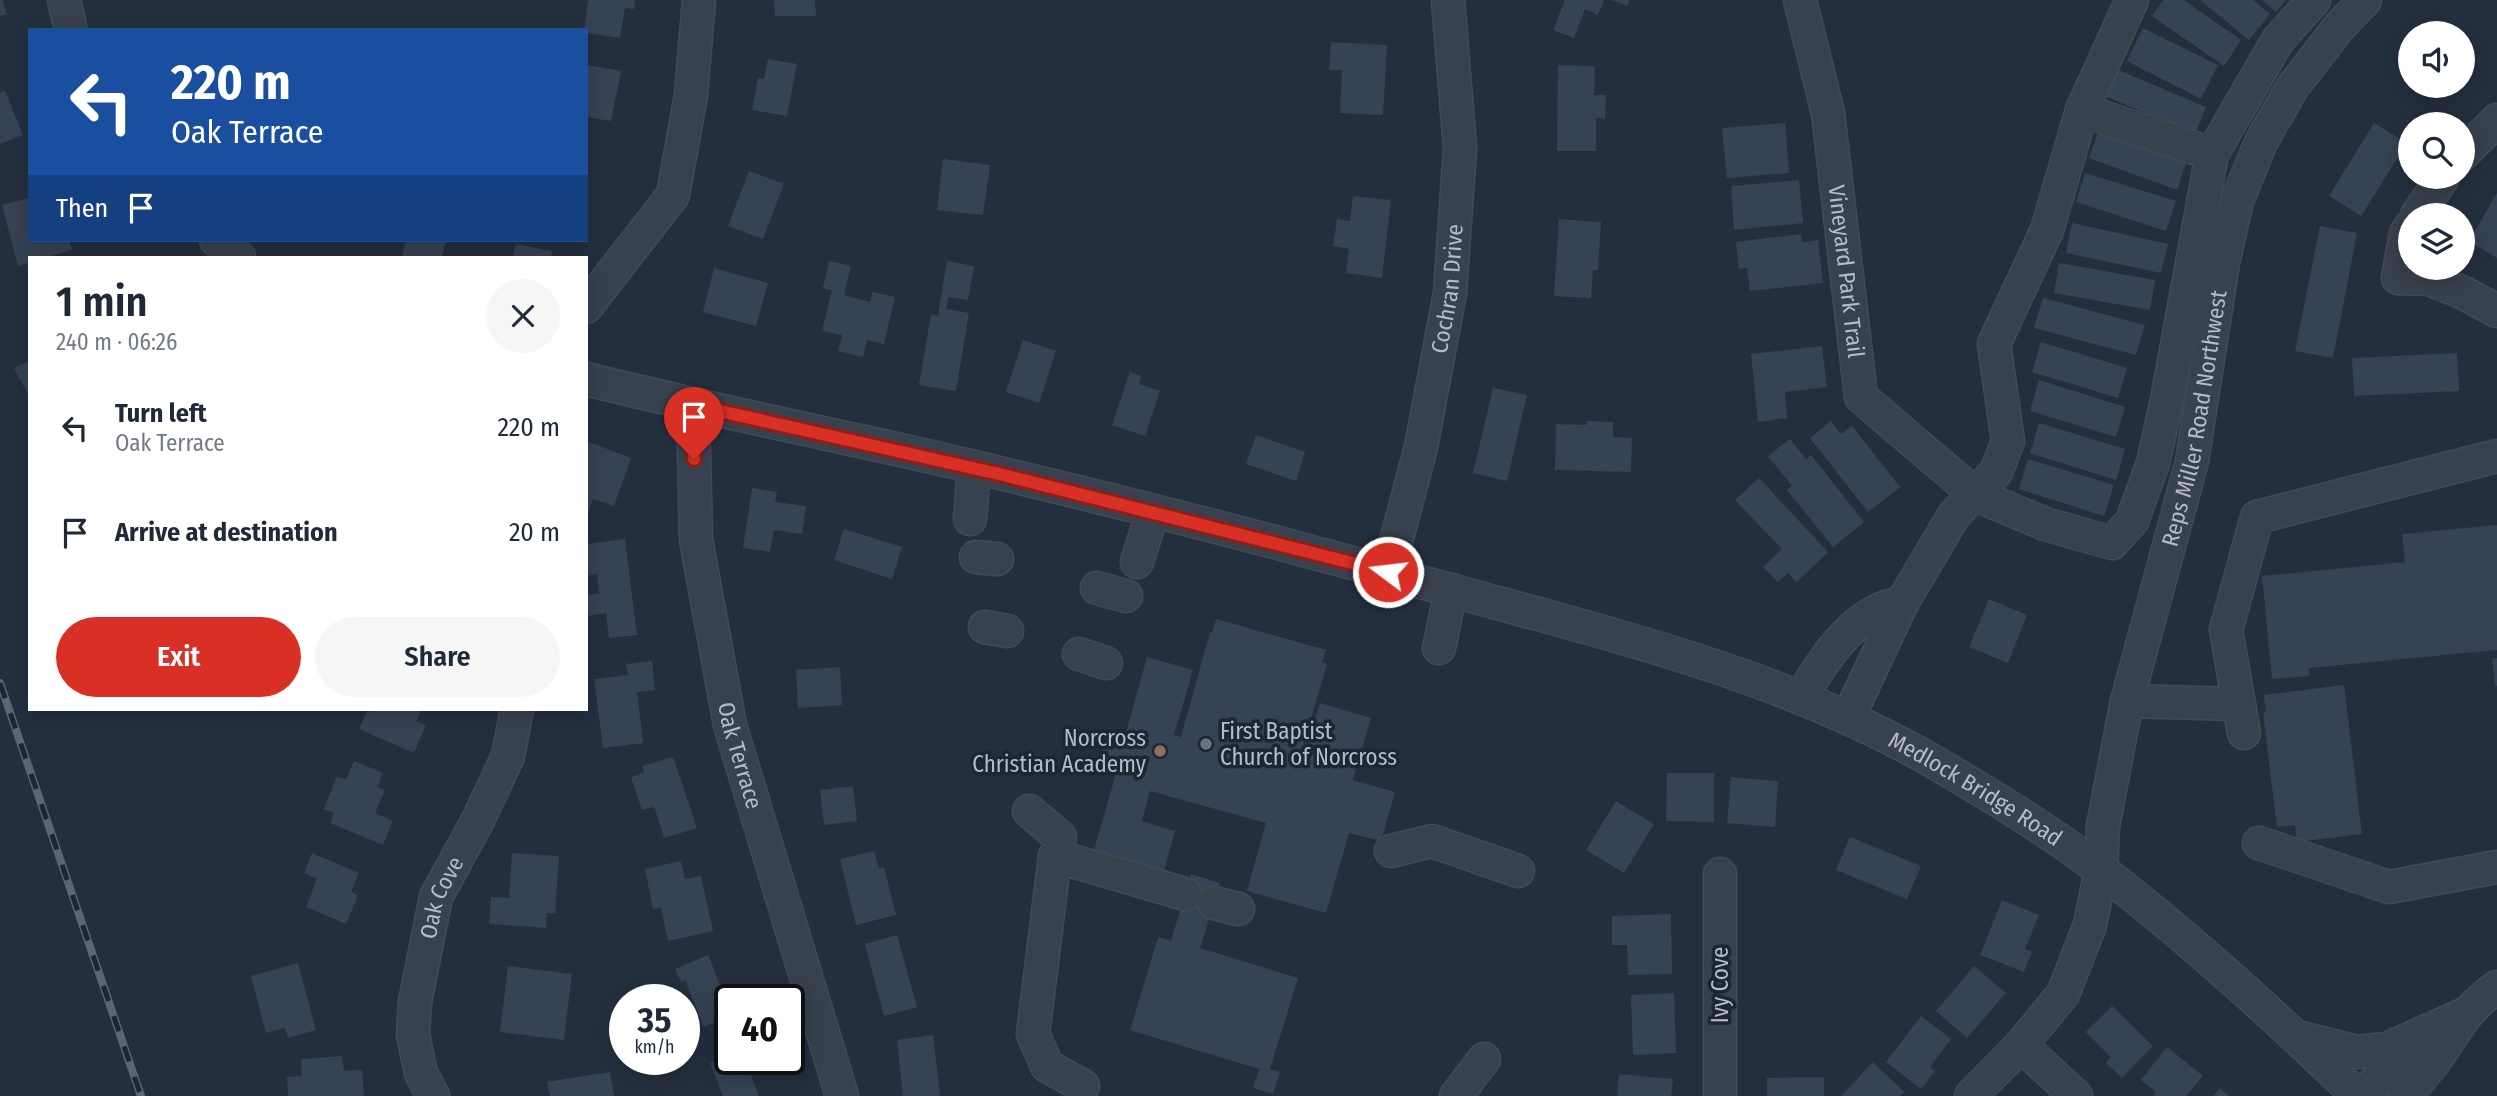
<!DOCTYPE html>
<html lang="en">
<head>
<meta charset="utf-8">
<style>
  :root { --surface:#fff; --page:#f6f6f7; --text:#1f2937; --muted:#747a83; --accent:#d93025 }
  body { margin:0; font-family:"Fira Sans Condensed",sans-serif; background:var(--page); color:var(--text); height:100vh; display:flex; flex-direction:column; font-size:26px; white-space:nowrap }
  * { box-sizing:border-box; margin:0 }
  p { font-size:23px; color:var(--muted) }
  .icon { flex:none; width:38px; height:38px; fill:none; stroke:currentColor; stroke-width:2; stroke-linecap:round; stroke-linejoin:round }
  .map { position:relative; flex:1; overflow:hidden }
  .side { position:absolute; left:28px; top:256px; width:560px; height:455px; display:flex; flex-direction:column; background:var(--surface); border-radius:0px; box-shadow:0 4px 18px #0003 }
  .side>* { flex:none }
  .top-card { position:absolute; left:28px; top:28px; width:560px; height:214px; border-radius:0px; box-shadow:0 4px 18px #0003; background:#1a4fa0; color:#fff; overflow:hidden }
  .buttons { position:absolute; left:2398px; top:21px; display:grid; gap:14px }
  .buttons a { display:grid; place-items:center; width:77px; height:77px; border-radius:50%; background:var(--surface); box-shadow:0 4px 18px #0003; font-size:35px }
  .speed { position:absolute; left:609px; top:984px; display:flex; gap:14px; font-size:35px; font-weight:700; text-align:center }
  .speed>* { display:grid; place-content:center; width:91px; height:91px; border-radius:50%; background:var(--surface); box-shadow:0 4px 18px #0003; line-height:1 }
  .speed small { font-size:18px; font-weight:400 }
  .speed .limit { border:4px solid #111; border-radius:10px; background:#fff; color:#111 }
  .pin { position:absolute; display:grid; place-items:center; width:60px; height:60px; color:#fff; margin:-72px -30px; border-radius:50% 50% 50% 0; rotate:-45deg; box-shadow:0 0 7px #0007 }
  .pin .icon { rotate:45deg }
  .me { position:absolute; width:77px; margin:-38px; rotate:285deg; stroke-linejoin:round; filter:drop-shadow(0 0 5px #0008) }
  .turn { display:flex; align-items:center; gap:24px; height:147px; padding:0 28px; font-size:32px }
  .turn .icon { width:91px; height:91px; stroke-width:2.5 }
  .turn b { display:block; font-size:49px; line-height:60px }
  .then { display:flex; align-items:center; height:66px; padding:0 28px; background:#0003; gap:14px; font-size:26px }
  .round { display:grid; place-items:center; flex:none; width:74px; height:74px; border-radius:37px; background:var(--page) }
  .head { display:flex; align-items:center; justify-content:space-between; height:119px; padding:0 28px }
  h1 { font-size:42px; font-weight:600; line-height:52px }
  .button { display:flex; gap:14px; margin-top:auto; padding:14px 28px }
  .button a { flex:1; height:80px; border-radius:42px; background:var(--accent); color:#fff; font-size:28px; font-weight:600; line-height:80px; text-align:center }
  .button a+a { background:var(--page); color:var(--text) }
  ul { padding:0; list-style:none }
  li { display:flex; align-items:center; gap:21px; height:105px; padding:0 28px }
  li div { flex:1 }
  li b { display:block; font-size:26px }
  li em { font-style:normal }
  .map>svg:first-child { display:block }
  .building { fill:#364354 }
  .lines { fill:none; stroke-linecap:round; stroke-linejoin:round }
  .minor-casing { stroke:#414a57; stroke-width:35 }
  .minor { stroke:#38414e; stroke-width:32 }
  .rail-casing { stroke:#5a6575; stroke-width:8 }
  .rail { stroke:#1d2633; stroke-width:5; stroke-dasharray:16; stroke-linecap:butt }
  .route-casing { stroke:#8d1f18; stroke-width:18 }
  .route { stroke:#d93025; stroke-width:12 }
  .worship-dot { fill:#6b7280; stroke:#1d2633; stroke-width:2.5 }
  .education-dot { fill:#8d6e63; stroke:#1d2633; stroke-width:2.5 }
  .labels { text-anchor:middle; stroke-width:7; stroke-linejoin:round; paint-order:stroke }
  .street-label { font-size:23px; fill:#b4bcc9; stroke:#1d2633 }
  .poi-label { font-size:23px; fill:#b4bcc9; stroke:#1d2633; text-anchor:start }
</style>
</head>
<body>
<div class="map">
<svg width="2497" height="1096" viewBox="0 0 2497 1096">
  <rect width="100%" height="100%" fill="#242f3e"/>
  <g class="building">
    <polygon points="0,0 2,0 7,14 0,16"/>
    <polygon points="588,0 635,0 634,9 625,8 620,38 586,33 586,30 584,30"/>
    <polygon points="774,0 815,0 816,16 775,16"/>
    <polygon points="1565,0 1604,0 1598,15 1585,9 1574,38 1553,30"/>
    <polygon points="1612,0 1630,0 1627,6"/>
    <polygon points="2163,0 2184,0 2241,40 2224,66 2152,16"/>
    <polygon points="2200,0 2253,0 2270,14 2249,40"/>
    <polygon points="2262,0 2286,0 2276,12"/>
    <polygon points="2143,28 2218,65 2201,99 2127,61"/>
    <polygon points="2410,41 2410,71 2400,67"/>
    <polygon points="1331,42 1387,45 1383,115 1340,113 1342,70 1329,70"/>
    <polygon points="768,59 797,64 787,116 752,110 758,78 764,79"/>
    <polygon points="586,65 621,71 611,121 586,117"/>
    <polygon points="1558,65 1595,66 1594,95 1606,95 1605,119 1596,118 1596,151 1557,151"/>
    <polygon points="2116,69 2206,107 2195,134 2105,96"/>
    <polygon points="5,91 23,135 0,144 0,93"/>
    <polygon points="1785,123 1789,173 1727,178 1722,128"/>
    <polygon points="2374,123 2407,143 2361,216 2329,196"/>
    <polygon points="2099,130 2187,161 2177,190 2089,158"/>
    <polygon points="943,159 990,165 983,215 937,210"/>
    <polygon points="749,171 784,184 763,239 728,226"/>
    <polygon points="2085,173 2176,201 2166,231 2076,202"/>
    <polygon points="1799,180 1803,223 1734,230 1731,186"/>
    <polygon points="2497,193 2497,258 2469,241"/>
    <polygon points="1353,196 1391,200 1382,278 1346,273 1349,249 1333,246 1337,219 1350,221"/>
    <polygon points="30,198 30,240 69,240 72,250 48,257 30,257 30,262 18,266 2,205"/>
    <polygon points="1559,219 1601,222 1598,270 1593,270 1591,298 1554,296"/>
    <polygon points="2072,223 2168,244 2161,273 2066,253"/>
    <polygon points="2320,226 2357,233 2333,358 2295,351"/>
    <polygon points="1801,234 1802,242 1818,240 1823,283 1750,291 1747,268 1739,269 1736,242"/>
    <polygon points="406,240 446,241 442,257 402,257"/>
    <polygon points="516,244 552,251 551,257 513,257"/>
    <polygon points="829,261 851,266 844,295 870,302 872,292 895,297 884,344 867,340 863,357 838,351 842,335 822,331 832,290 823,288"/>
    <polygon points="947,261 974,266 968,300 948,297 946,309 969,313 956,391 919,385 931,314 938,316"/>
    <polygon points="2059,263 2155,280 2150,310 2054,293"/>
    <polygon points="714,268 768,283 756,326 703,312"/>
    <polygon points="2043,298 2145,325 2136,355 2034,328"/>
    <polygon points="1023,340 1056,351 1039,403 1006,392"/>
    <polygon points="2041,342 2127,368 2118,398 2032,372"/>
    <polygon points="1822,346 1827,387 1785,392 1787,418 1758,422 1751,354"/>
    <polygon points="2457,353 2459,391 2354,396 2352,358"/>
    <polygon points="30,360 30,398 14,368"/>
    <polygon points="1130,372 1141,376 1139,384 1160,391 1145,436 1112,425"/>
    <polygon points="2039,380 2125,407 2116,437 2030,411"/>
    <polygon points="1493,388 1527,395 1507,481 1473,473"/>
    <polygon points="1586,421 1613,422 1613,437 1632,438 1631,472 1555,470 1556,424 1586,425"/>
    <polygon points="1831,421 1841,434 1852,426 1900,487 1868,512 1810,438"/>
    <polygon points="2039,423 2125,449 2116,480 2030,453"/>
    <polygon points="1256,435 1305,452 1296,481 1246,464"/>
    <polygon points="1790,439 1806,459 1811,455 1864,522 1833,547 1787,490 1792,486 1768,456"/>
    <polygon points="589,442 631,458 614,506 593,499 587,516 586,449"/>
    <polygon points="2028,459 2114,485 2104,516 2019,489"/>
    <polygon points="1759,478 1828,552 1797,582 1788,573 1778,582 1763,567 1782,549 1735,500"/>
    <polygon points="752,488 777,492 775,502 806,506 802,534 774,530 770,552 743,548"/>
    <polygon points="2497,525 2497,650 2309,668 2310,676 2272,679 2262,576 2405,562 2402,534"/>
    <polygon points="844,529 902,547 892,579 834,560"/>
    <polygon points="625,539 637,635 609,638 606,613 589,616 586,595 599,593 597,574 587,576 586,544"/>
    <polygon points="1989,599 2027,615 2008,663 1969,647"/>
    <polygon points="1216,619 1326,650 1322,662 1327,664 1297,767 1301,768 1320,703 1371,718 1353,780 1395,792 1381,841 1349,833 1326,913 1247,891 1266,823 1150,791 1142,821 1175,831 1164,870 1094,850 1119,763 1100,758 1107,731 1125,736 1147,657 1193,670 1174,735 1181,737 1210,632 1212,633"/>
    <polygon points="2492,658 2497,658 2497,686 2495,686"/>
    <polygon points="652,661 655,690 637,692 643,743 603,748 594,679 628,675 626,664"/>
    <polygon points="840,667 842,705 798,708 796,670"/>
    <polygon points="2344,685 2362,834 2297,842 2295,825 2277,827 2263,713 2266,712 2264,695"/>
    <polygon points="368,709 376,712 377,709 422,709 416,721 426,725 414,753 359,729"/>
    <polygon points="673,757 697,828 664,838 655,809 653,807 642,810 631,777 644,773 642,766"/>
    <polygon points="354,761 383,773 377,787 385,790 375,813 393,821 383,845 330,823 334,813 324,809 337,776 346,780"/>
    <polygon points="1667,773 1714,773 1714,822 1666,821"/>
    <polygon points="1731,777 1778,781 1775,827 1727,823"/>
    <polygon points="853,786 857,821 824,825 820,790"/>
    <polygon points="1616,801 1654,824 1624,873 1586,850"/>
    <polygon points="1850,837 1921,866 1907,899 1836,870"/>
    <polygon points="874,851 879,868 884,867 896,915 856,925 840,859"/>
    <polygon points="312,853 359,873 351,892 358,895 346,924 306,907 317,879 304,873"/>
    <polygon points="512,853 559,856 555,914 547,913 546,928 489,924 491,897 509,898"/>
    <polygon points="681,861 685,879 701,876 713,931 668,941 661,908 653,909 645,869"/>
    <polygon points="1191,874 1220,883 1200,948 1298,978 1270,1069 1280,1072 1273,1094 1253,1088 1259,1069 1130,1030 1158,937 1171,941"/>
    <polygon points="2002,900 2039,915 2025,949 2032,952 2024,972 1980,955"/>
    <polygon points="1671,914 1672,974 1628,975 1627,945 1612,945 1612,916"/>
    <polygon points="897,935 917,1007 884,1016 865,944"/>
    <polygon points="708,955 730,1009 730,1016 704,1027 685,980 681,982 675,969"/>
    <polygon points="298,963 316,1030 288,1038 285,1028 266,1033 251,976"/>
    <polygon points="508,966 572,974 564,1040 500,1032"/>
    <polygon points="1974,966 2006,993 1967,1038 1936,1011"/>
    <polygon points="1674,993 1676,1053 1633,1055 1631,995"/>
    <polygon points="2112,1006 2153,1046 2122,1078 2106,1063 2111,1057 2086,1032"/>
    <polygon points="1921,1016 1951,1039 1930,1067 1935,1071 1921,1089 1886,1062"/>
    <polygon points="933,1035 940,1096 903,1096 897,1040"/>
    <polygon points="2167,1047 2203,1076 2186,1096 2153,1096 2156,1092 2141,1080"/>
    <polygon points="730,1055 730,1059 745,1059 759,1096 723,1096 710,1063"/>
    <polygon points="342,1056 344,1071 362,1070 364,1096 288,1096 287,1077 302,1076 301,1059"/>
    <polygon points="1873,1062 1904,1092 1900,1096 1841,1096"/>
    <polygon points="610,1072 614,1096 550,1096 547,1082"/>
    <polygon points="1619,1074 1673,1079 1671,1096 1617,1096"/>
    <polygon points="1824,1077 1824,1096 1767,1096 1767,1078"/>
    <polygon points="2220,1088 2229,1096 2213,1096"/>
  </g>
  <g class="lines">
    <defs>
      <g id="minor">
        <polyline points="64,0 71,30"/>
        <path id="s1" d="M1800,0L1828,113L1861,397L1976,495L2045,524L2112,543L2132,521L2153,463L2167,400L2212,154L2278,40L2314,0"/>
        <polyline points="2082,110 2212,154"/>
        <polyline points="2462,155 2497,120"/>
        <polyline points="2417,215 2443,177"/>
        <polyline points="2410,227 2406,233 2398,278 2429,279 2462,292 2497,311"/>
        <polyline points="216,240 239,257"/>
        <polyline points="586,307 673,195 691,95 699,0"/>
        <path id="s2" d="M586,379C691,405 796,427 901,450C1085,492 1269,539 1450,590C1613,635 1781,675 1929,759C1987,793 2047,829 2101,870C2191,939 2276,1017 2358,1096"/>
        <path id="s3" d="M693,405L696,540L730,725L842,1096"/>
        <polyline points="970,519 974,467"/>
        <polyline points="976,557 997,559"/>
        <polyline points="1137,562 1153,511"/>
        <path id="s4" d="M1388,572L1421,447L1450,293L1460,148L1448,0"/>
        <polyline points="1097,588 1126,596"/>
        <polyline points="985,627 1007,631"/>
        <polyline points="1439,648 1451,590"/>
        <polyline points="1079,654 1106,663"/>
        <path d="M1801,697C1823,660 1855,609 1902,603L1954,515L1996,472L2008,441L1994,344L2047,230L2082,110L2132,0"/>
        <polyline points="2127,701 2239,704"/>
        <polyline points="1848,718 1902,603"/>
        <polyline points="2244,733 2226,630 2257,517 2497,456"/>
        <polyline points="1029,811 1060,837"/>
        <polyline points="2259,843 2389,887 2497,867"/>
        <polyline points="1391,851 1432,841 1518,871"/>
        <polyline points="1720,874 1720,1096"/>
        <polyline points="1214,903 1238,909"/>
        <polyline points="2301,1038 2357,1052 2387,1049 2465,1014"/>
        <polyline points="2021,1045 2076,1096"/>
        <polyline points="1083,1086 1047,1066 1033,1034 1055,856 1185,894"/>
        <path id="s5" d="M433,1096L421,1073L413,1035L415,1002L436,897L478,820L508,756L517,709"/>
        <polyline points="1456,1096 1484,1059"/>
        <path id="s6" d="M1971,1096L2021,1045L2063,994L2090,925L2101,870L2103,826L2127,701L2192,461L2223,263L2237,201L2261,142L2292,88L2339,27L2365,0"/>
        <polyline points="2362,1096 2415,1041"/>
        <path d="M2405,1096C2417,1082 2430,1068 2440,1053C2460,1024 2467,1008 2497,987"/>
      </g>
    </defs>
    <use href="#minor" class="minor-casing"/>
    <use href="#minor" class="minor"/>
    <defs>
      <polyline id="rail" points="0,683 141,1096"/>
    </defs>
    <use href="#rail" class="rail-casing"/>
    <use href="#rail" class="rail"/>
  </g>
  <g class="lines">
    <defs>
      <polyline id="route" points="694,459 693,405 999,474 1388,572"/>
    </defs>
    <use href="#route" class="route-casing"/>
    <use href="#route" class="route"/>
  </g>
  <circle class="worship-dot" cx="1206" cy="744" r="7"/>
  <circle class="education-dot" cx="1160" cy="751" r="7"/>
  <g class="labels">
    <g class="street-label">
      <text dy="8" stroke="none"><textPath href="#s1" startOffset="276">Vineyard Park Trail</textPath></text>
      <text dy="8" stroke="none"><textPath href="#s4" startOffset="290">Cochran Drive</textPath></text>
      <text dy="8" stroke="none"><textPath href="#s6" startOffset="730">Reps Miller Road Northwest</textPath></text>
      <text dy="8" stroke="none"><textPath href="#s3" startOffset="355">Oak Terrace</textPath></text>
      <text dy="8" stroke="none"><textPath href="#s2" startOffset="1454">Medlock Bridge Road</textPath></text>
      <text dy="8" stroke="none"><textPath href="#s5" startOffset="206">Oak Cove</textPath></text>
      <text transform="translate(1720 985) rotate(-90)" y="8">Ivy Cove</text>
    </g>
    <g class="poi-label">
      <text x="1220" y="739">First Baptist<tspan x="1220" dy="26">Church of Norcross</tspan></text>
      <text x="1146" y="746" text-anchor="end">Norcross<tspan x="1146" dy="26">Christian Academy</tspan></text>
    </g>
  </g>
</svg>
<div class="buttons">
<a><svg class="icon" aria-label="sound" viewBox="0 0 24 24"><path d="M4 9h4l5-4v14l-5-4H4zM17 9q2 3 0 6"/></svg></a>
<a><svg class="icon" aria-label="search" viewBox="0 0 24 24"><circle cx="10" cy="10" r="6"/><path d="M15 15l6 6"/></svg></a>
<a><svg class="icon" aria-label="layers" viewBox="0 0 24 24"><path d="M12 4l9 5-9 5-9-5zM3 14l9 5 9-5"/></svg></a>
</div>
<div class="speed"><div>35<small>km/h</small></div><div class="limit">40</div></div>
<div class="pin" style="left:694px;top:459px;background:#d93025"><svg class="icon" aria-label="arrive" viewBox="0 0 24 24"><path d="M6 21V4h12l-3 4 3 4H6"/></svg></div>
<svg class="me" style="left:1388px;top:572px" viewBox="-20 -20 40 40"><circle r="17" fill="#d93025" stroke="#fff" stroke-width="3"/><path d="M0-11L8 9 0 5-8 9z" fill="#fff"/></svg>
<div class="top-card">
<div class="turn"><svg class="icon" aria-label="left" viewBox="0 0 24 24"><path d="M17 20v-9H6M10 6l-5 5 5 5"/></svg><div><b>220 m</b>Oak Terrace</div></div>
<div class="then">Then<svg class="icon" aria-label="arrive" viewBox="0 0 24 24"><path d="M6 21V4h12l-3 4 3 4H6"/></svg></div>
</div>
<section class="side">
<div class="head"><div><h1>1 min</h1><p>240 m · 06:26</p></div><a class="round"><svg class="icon" aria-label="close" viewBox="0 0 24 24"><path d="M6 6l12 12M18 6L6 18"/></svg></a></div>
<ul>
<li><svg class="icon" aria-label="left" viewBox="0 0 24 24"><path d="M17 20v-9H6M10 6l-5 5 5 5"/></svg><div><b>Turn left</b><p>Oak Terrace</p></div><em>220 m</em></li>
<li><svg class="icon" aria-label="arrive" viewBox="0 0 24 24"><path d="M6 21V4h12l-3 4 3 4H6"/></svg><div><b>Arrive at destination</b></div><em>20 m</em></li>
</ul>
<div class="button"><a>Exit</a><a>Share</a></div>
</section>
</div>
</body>
</html>
